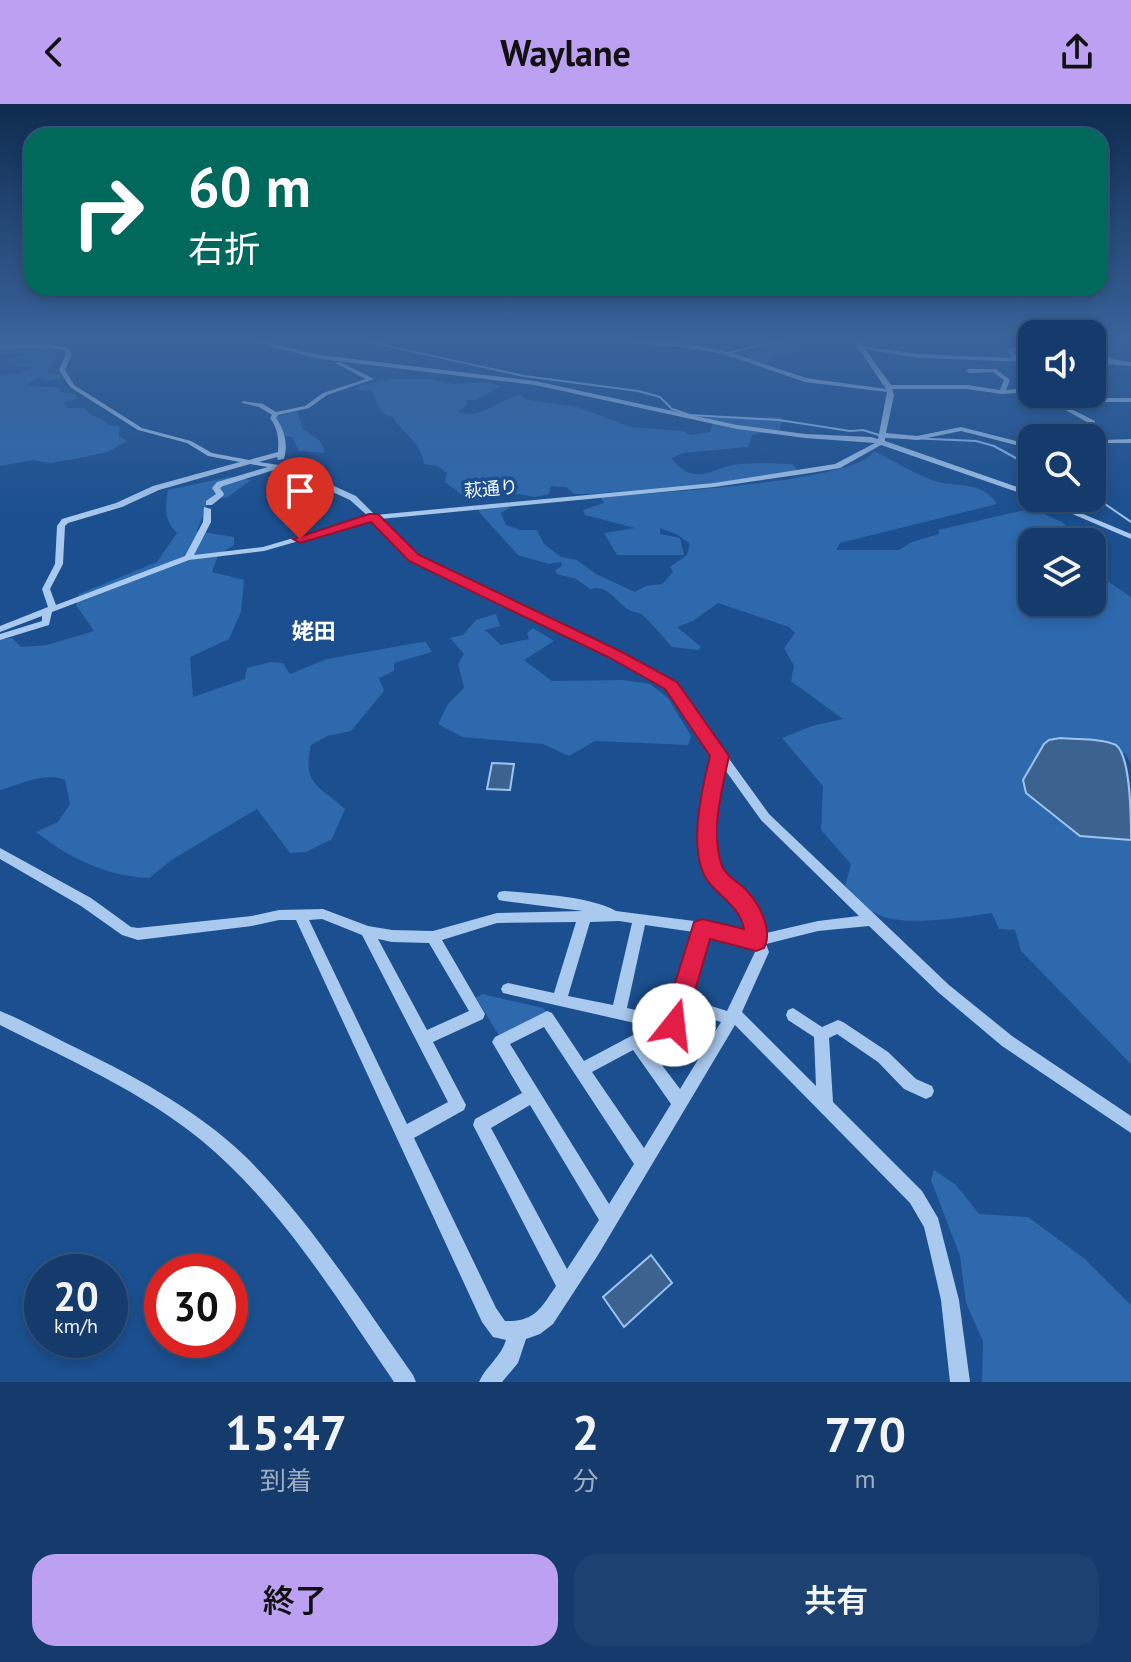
<!DOCTYPE html>
<html lang="ja">
<head>
<meta charset="utf-8">
<style>
  :root { --surface:#143b6b; --page:#1d4271; --text:#f1f3f6; --muted:#9dadc1; --line:#33557e; --accent:#bca0f2 }
  body { margin:0; font-family:"PT Sans","Noto Sans JP",sans-serif; background:var(--page); color:var(--text); height:100vh; display:flex; flex-direction:column; font-size:30px; white-space:nowrap }
  * { box-sizing:border-box; margin:0 }
  p { font-size:26px; color:var(--muted) }
  .icon { flex:none; width:44px; height:44px; fill:none; stroke:currentColor; stroke-width:2; stroke-linecap:round; stroke-linejoin:round }
  .map { position:relative; height:1278px; overflow:hidden }
  .details { display:flex; flex-direction:column; background:var(--surface); flex:1 }
  .details>* { flex:none }
  .hud { position:absolute; left:24px; top:24px; width:1084px; height:168px; border-radius:24px; box-shadow:0 4px 12px #0003,0 0 0 2px var(--line); background:#00695c; color:#fff; overflow:hidden }
  .controls { position:absolute; left:1018px; top:216px; display:grid; gap:16px }
  .controls a { display:grid; place-items:center; width:88px; height:88px; border-radius:16px; background:var(--surface); box-shadow:0 4px 12px #0003,0 0 0 2px var(--line); font-size:40px }
  .speed { position:absolute; left:24px; top:1150px; display:flex; gap:16px; font-size:40px; font-weight:700; text-align:center }
  .speed>* { display:grid; place-content:center; width:104px; height:104px; border-radius:50%; background:var(--surface); box-shadow:0 4px 12px #0003,0 0 0 2px var(--line); line-height:1 }
  .speed small { font-size:20px; font-weight:400 }
  .speed .limit { border:12px solid #d22; background:#fff; color:#111 }
  .pin { position:absolute; display:grid; place-items:center; width:68px; height:68px; color:#fff; margin:-82px -34px; border-radius:50% 50% 50% 0; rotate:-45deg; box-shadow:0 0 8px #0007 }
  .pin .icon { rotate:45deg }
  .me { position:absolute; width:88px; margin:-44px; rotate:16deg; stroke-linejoin:round; filter:drop-shadow(0 0 6px #0008) }
  .turn { display:flex; align-items:center; gap:28px; height:168px; padding:0 32px; font-size:36px }
  .turn .icon { width:104px; height:104px; stroke-width:2.5 }
  .turn b { display:block; font-size:56px; line-height:68px }
  .eta { display:flex; justify-content:space-evenly; align-items:center; height:136px; text-align:center }
  .eta b { font-size:48px; font-weight:600; line-height:56px }
  .action { display:flex; gap:16px; margin-top:auto; padding:16px 32px }
  .action a { flex:1; height:92px; border-radius:24px; background:var(--accent); color:#111; font-size:32px; font-weight:600; line-height:92px; text-align:center }
  .action a+a { background:var(--page); color:var(--text) }
  header { display:flex; justify-content:space-between; align-items:center; height:104px; padding:0 32px; background:var(--accent); color:#111; font-size:36px; font-weight:600 }
  .map>svg:first-child { display:block }
  .green { fill:#2e69ad }
  .water { fill:#3c6290; stroke:#9cc4f0; stroke-width:2 }
  .lines { fill:none; stroke-linecap:round; stroke-linejoin:round }
  .stream { stroke:#9cc4f0; stroke-width:2 }
  .minor { fill:#a9c9ee; fill-rule:evenodd }
  .route { fill:#e11d48; stroke:#92132f; stroke-width:2 }
  .labels { text-anchor:middle; stroke-width:7; stroke-linejoin:round; paint-order:stroke }
  .far-street-label { font-size:18px; fill:#fff; stroke:#1b4f8f }
  .neighbourhood-label { font-size:22px; font-weight:bold; fill:#fff; stroke:#1b4f8f }
</style>
</head>
<body>
<header><svg class="icon" aria-label="back" viewBox="0 0 24 24"><path d="M15 5l-7 7 7 7"/></svg>Waylane<svg class="icon" aria-label="share" viewBox="0 0 24 24"><path d="M12 15V3M7 8l5-5 5 5M5 13v7h14v-7"/></svg></header>
<div class="map">
<svg width="1131" height="1278" viewBox="0 0 1131 1278">
  <rect width="100%" height="100%" fill="#1b4f8f"/>
  <g class="green">
    <polygon points="794,237 806,244 773,253 775,257 762,259 746,251 757,244"/>
    <path d="M36,242L59,246L47,270H60L62,274L47,277L38,273L25,282L57,283L61,285L59,288L74,290L78,294L64,299L68,304H84C91,314 101,312 110,321L120,322L119,332L127,337L107,348L84,353L51,359L32,356L0,362V272L20,269L35,262H13L3,256L41,248L0,251V247Z"/>
    <path d="M391,275H429L454,280L488,278L501,282L476,296H466L468,300L458,307C478,319 499,294 521,291L529,296L577,303L631,323L684,327L690,331L710,328L713,319L704,314L705,312L781,313L786,318L781,319L780,326L752,331L748,343L684,349L671,354C696,385 711,363 740,360C757,359 775,359 792,360L798,366L713,380L589,390H574L566,383L551,382L549,390L535,393L519,390L498,392V389L519,384L517,380H481L483,387L479,393L483,395L470,397L445,378L447,369L438,362L424,360C421,337 402,330 393,313C378,310 378,300 373,288L357,285L362,281Z"/>
    <polygon points="297,307 303,325 320,337 325,349 299,347 292,333 285,332 275,313"/>
    <path d="M874,347C892,356 911,368 930,375C954,385 981,375 997,400L840,439L836,446H899L912,438L939,430L938,426L1025,406L1042,409L1062,418L1081,438H1032V498H1092V451L1103,457L1109,478L1131,493V660L1125,649L1024,682L1026,689L1080,732L1131,736V960L1021,847L1015,826L999,825L992,809C961,813 900,825 873,808C863,801 854,790 845,782L851,760L821,726L823,682L782,634L812,622L843,615L791,577L794,562L784,544L795,529L789,523L718,499L693,517L677,523L701,543L698,546L672,543C667,537 645,512 641,510C637,508 632,508 629,506C614,497 610,481 590,485L576,475L557,470L555,466L562,462L561,458L549,460L518,451L479,408V404L509,401V404L501,409L506,421L520,426H537L544,440L561,453L577,456L596,470L635,488L646,482L662,480L673,468L670,463L687,451L690,440L678,431L660,424V430L680,434L684,451H617L604,429L635,424L585,411L583,406L604,399L601,394C647,388 854,380 874,347Z"/>
    <path d="M229,373L251,376L228,393L209,396L197,427L234,433V441L218,451L212,468L244,476L241,508L229,535L190,553L193,593L245,575L247,564L271,558L283,559L290,570L327,555L416,539L426,538L432,548L394,559V567L379,574L384,587L351,627L327,632L311,641C302,682 319,681 345,705L332,735L306,748L290,749L257,705L173,755L149,774C106,772 69,754 36,728L58,718L70,700L65,676C46,667 19,681 0,686V535L12,534L21,543L47,541L94,527L76,501L79,490L157,458L177,429C164,416 165,404 168,386Z"/>
    <polygon points="496,510 500,522 485,526 501,541 529,535 527,529 533,524 554,537 524,556 552,577 623,576 650,580 668,594 691,632 688,641 595,637 569,652 543,640 462,633 438,620 448,600 464,584 458,560 464,550 450,534 463,531 476,516"/>
    <polygon points="482,890 543,904 547,909 500,933 476,894"/>
    <polygon points="934,1066 956,1081 979,1110 1028,1113 1085,1155 1131,1201 1131,1278 982,1278 983,1237 966,1199 960,1152 931,1076"/>
  </g>
  <g class="water">
    <path d="M1060,634C1077,636 1101,634 1116,641C1131,653 1131,713 1131,736L1080,732L1026,689L1023,676L1044,640L1049,636Z"/>
    <polygon points="492,659 514,660 510,686 487,685"/>
    <polygon points="651,1151 672,1179 624,1223 603,1193"/>
  </g>
  <g class="lines">
    <g class="stream">
      <polyline points="356,235 524,272 638,287 660,293 672,305 690,311 779,316 850,327 863,326 879,331"/>
      <polyline points="886,333 976,337 994,342 1032,363"/>
      <polyline points="1092,391 1131,418"/>
    </g>
    <g class="minor">
      <path d="M242,235H252L320,251L535,277L737,321L805,330L871,333L878,335L887,288L805,278L724,250L689,244L592,235H619L689,240L727,248L786,235H798L732,249L806,274L886,285L852,235H858L862,242L918,250L1012,254L1007,246L1032,239V243L1013,248L1018,254H1032V258L918,254L865,245L891,281H967L1000,286L1004,276L993,268L969,269L966,267L969,265H996L1010,276L1006,286L1032,284V288L1002,290L967,285H892L894,291L886,329L917,332L961,323L1032,341V345L961,327L917,336L885,333V337L1032,388V393L881,341L840,364L810,369L714,383L380,415L422,454L619,549L675,580L769,710L949,881L1012,932L1131,1012V1029L1002,942L939,889L869,822L818,827L766,840L769,848L742,908L816,982L814,933L788,916L786,911L788,906L793,904L822,923L838,916L843,918L888,948L916,975L932,982L934,987L932,992L926,995L904,985L878,958L837,930L829,934L833,998L922,1087L938,1114L959,1196L970,1278H950L941,1196L930,1148L924,1123L910,1099L735,921L598,1151L553,1220L540,1230L526,1235L518,1259L502,1278H479C486,1262 501,1253 506,1236L493,1233L482,1218L296,816H279L252,822L138,836L122,831L81,802L0,755V744L91,794L131,823L138,824L252,812L279,806L323,805L368,822L392,826L433,827L497,809L583,807L504,797L499,796L497,792L499,788L504,787C536,790 589,792 616,807L702,818L749,830C745,815 741,803 730,792C722,783 712,778 706,767L702,704L715,651L667,584L613,553L416,458L372,416L264,447L189,456L52,508L49,521L0,536V530L42,517V512L0,528V522L48,503L42,485L55,460L57,422L62,415L116,399L153,382L240,358L208,352L187,339L138,326L70,283L59,266L66,250L64,246L49,244L0,245V241L49,240L68,244L72,250L65,266L74,281L142,324L191,337L212,349L249,356L278,348C279,335 278,325 270,314L272,311L259,303L242,299V297L263,300L276,308L305,302L323,289L366,275L335,259L340,258L374,275L327,291L309,304L278,311L276,314C285,326 288,341 284,355L278,356L277,353L259,358L292,363L356,392L375,411L714,379L835,360L875,339L805,334L737,325L535,281L320,255ZM250,360L268,363L217,378L212,384L216,390L206,397V401H212L223,392L224,390L220,384L223,382L277,365L287,367L350,396L368,412L263,443L194,451L211,418V405L204,403L203,418L185,452L56,501L50,485L63,460L65,422L68,419L122,403L159,386ZM723,663L761,716L859,812L818,817L762,830C757,813 752,796 738,783C732,777 724,773 718,766L714,704ZM322,815L362,831L448,998L407,1020L309,816ZM619,817L632,819L613,901L568,892L590,818ZM576,818L554,889L508,879L503,881L501,885L503,889L674,928L679,926L685,907L721,918L680,985L640,932L635,930L584,957L552,909L547,907L495,933L492,938L495,943L522,989L475,1015L473,1021L556,1182C541,1204 535,1218 505,1217L496,1204L414,1034L464,1006L466,1001L433,938L483,915L485,910L442,836L497,819ZM645,821L694,828L669,913L627,904ZM707,831L752,842L755,848L727,907L689,895ZM378,835L392,838L429,839L469,907L427,926ZM544,923L634,1060L609,1100L510,940ZM633,946L671,1000L644,1044L592,968ZM530,1001L599,1116L567,1165L491,1024Z"/>
      <polygon points="1127,235 1131,235 1131,237 1128,236"/>
      <path d="M1093,240H1097C1103,254 1117,257 1131,258V262L1092,259V255L1107,256L1095,247Z"/>
      <polygon points="1100,294 1131,294 1131,298 1100,298 1069,304 1095,317 1095,319 1086,322 1104,336 1131,335 1131,339 1094,339 1094,337 1096,336 1078,321 1087,318 1060,303"/>
      <polygon points="1035,394 1045,394 1131,430 1131,435"/>
      <path d="M0,907C23,916 44,928 66,939C130,970 194,1003 246,1053C311,1118 360,1196 413,1271L416,1278H394C336,1193 281,1102 201,1036C141,987 69,956 0,921Z"/>
    </g>
  </g>
  <linearGradient id="sky" x2="0" y2="1"><stop stop-color="#0f2b4f"/><stop offset="0.57" stop-color="#39639b"/><stop offset="1" stop-color="#39639b" stop-opacity="0"/></linearGradient>
  <rect width="1131" height="414" fill="url(#sky)"/>
  <path class="route" d="M369,410H378L419,451L622,548L677,578L729,652C722,686 710,727 722,762C727,774 740,778 748,788C760,801 773,827 764,844L756,847L710,835L683,928L674,932L665,928L662,921L694,818L702,815L744,825C740,804 724,796 711,781C685,753 702,685 710,652L665,585L610,554L409,457L371,418L300,439L293,435Z"/>
  <g class="labels">
    <g class="far-street-label">
      <text transform="translate(491 385) rotate(-5)" y="6">萩通り</text>
    </g>
    <g class="neighbourhood-label">
      <text x="314" y="535">姥田</text>
    </g>
  </g>
</svg>
<div class="controls">
<a><svg class="icon" aria-label="sound" viewBox="0 0 24 24"><path d="M4 9h4l5-4v14l-5-4H4zM17 9q2 3 0 6"/></svg></a>
<a><svg class="icon" aria-label="search" viewBox="0 0 24 24"><circle cx="10" cy="10" r="6"/><path d="M15 15l6 6"/></svg></a>
<a><svg class="icon" aria-label="layers" viewBox="0 0 24 24"><path d="M12 4l9 5-9 5-9-5zM3 14l9 5 9-5"/></svg></a>
</div>
<div class="speed"><div>20<small>km/h</small></div><div class="limit">30</div></div>
<div class="pin" style="left:300px;top:435px;background:#d93025"><svg class="icon" aria-label="arrive" viewBox="0 0 24 24"><path d="M6 21V4h12l-3 4 3 4H6"/></svg></div>
<svg class="me" style="left:674px;top:921px" viewBox="-20 -20 40 40"><circle r="19" fill="#fff"/><path d="M0-13L10 11 0 6-10 11z" fill="#e11d48"/></svg>
<div class="hud">
<div class="turn"><svg class="icon" aria-label="right" viewBox="0 0 24 24"><path d="M7 20v-9h11M14 6l5 5-5 5"/></svg><div><b>60 m</b>右折</div></div>
</div>
</div>
<section class="details">
<div class="eta">
<div><b>15:47</b><p>到着</p></div>
<div><b>2</b><p>分</p></div>
<div><b>770</b><p>m</p></div>
</div>
<div class="action"><a>終了</a><a>共有</a></div>
</section>
</body>
</html>
